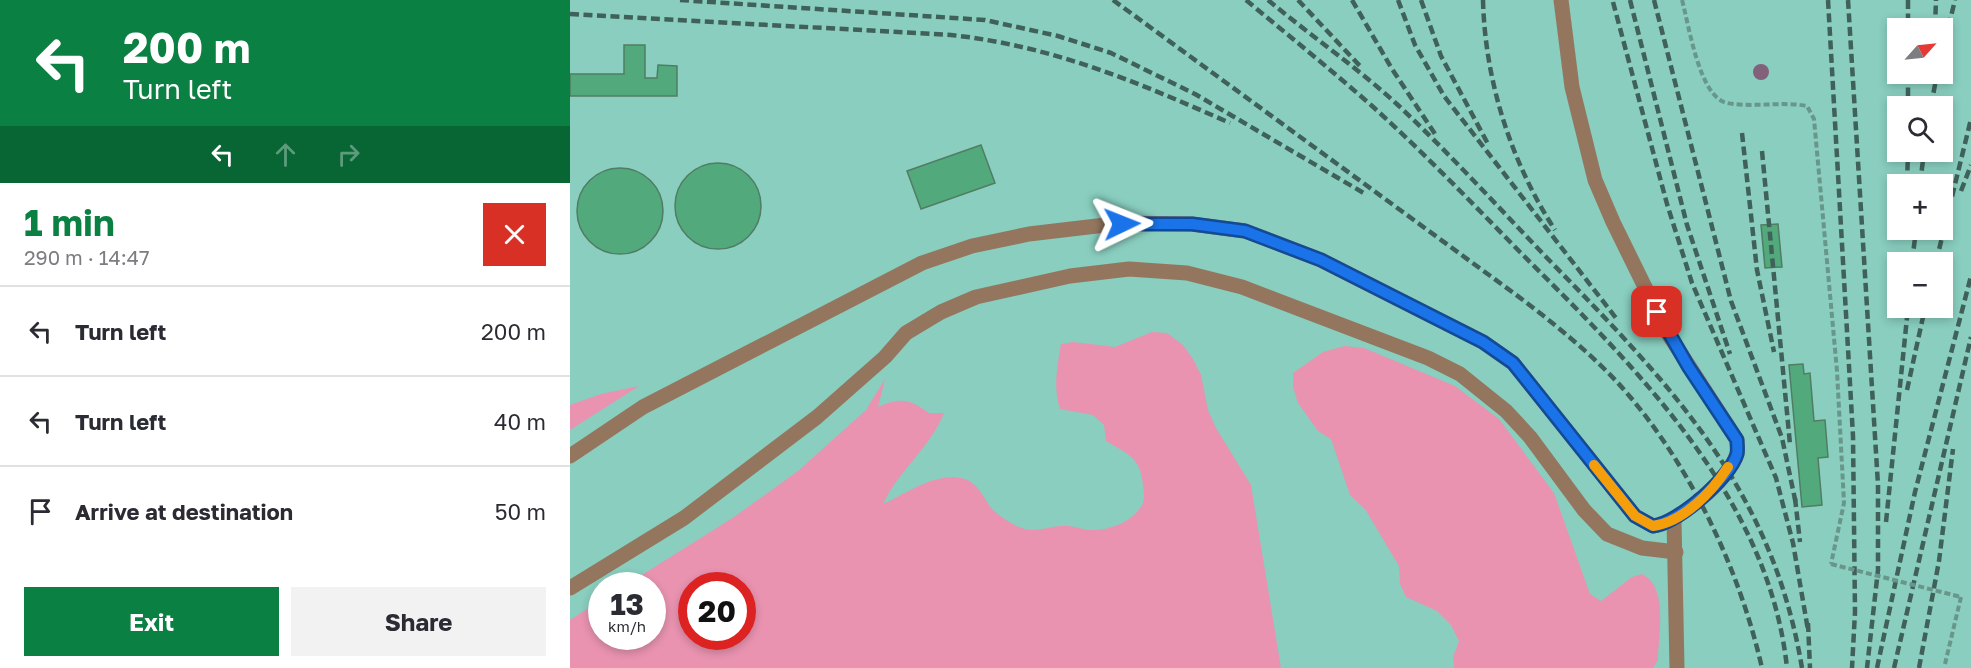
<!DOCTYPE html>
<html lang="en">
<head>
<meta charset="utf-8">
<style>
  :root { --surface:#fff; --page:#f2f2f3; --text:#2b2b33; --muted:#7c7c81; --line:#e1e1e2; --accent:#0b8043 }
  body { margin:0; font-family:"Golos Text",sans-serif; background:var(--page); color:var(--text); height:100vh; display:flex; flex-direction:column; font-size:22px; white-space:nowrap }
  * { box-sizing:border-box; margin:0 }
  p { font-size:20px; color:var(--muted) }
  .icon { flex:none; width:33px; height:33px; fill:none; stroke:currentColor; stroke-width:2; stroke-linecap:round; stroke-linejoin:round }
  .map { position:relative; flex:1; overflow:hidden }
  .panel { display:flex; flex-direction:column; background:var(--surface); width:570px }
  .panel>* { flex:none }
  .top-card { background:#0b8043; color:#fff; overflow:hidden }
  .needle { width:39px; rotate:63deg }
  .controls { position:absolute; left:1317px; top:18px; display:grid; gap:12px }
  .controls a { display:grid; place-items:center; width:66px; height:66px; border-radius:0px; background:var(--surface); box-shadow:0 3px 9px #0003; font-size:30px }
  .speed { position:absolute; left:18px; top:572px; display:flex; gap:12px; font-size:30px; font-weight:700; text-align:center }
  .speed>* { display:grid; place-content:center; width:78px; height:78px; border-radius:50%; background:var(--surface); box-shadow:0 3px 9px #0003; line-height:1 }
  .speed small { font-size:15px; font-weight:400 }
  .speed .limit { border:9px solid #d22; background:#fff; color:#111 }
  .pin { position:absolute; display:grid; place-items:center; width:51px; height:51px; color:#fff; margin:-26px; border-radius:12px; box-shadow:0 3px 9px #0006 }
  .me { position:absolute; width:66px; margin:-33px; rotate:88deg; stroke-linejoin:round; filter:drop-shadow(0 0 4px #0008) }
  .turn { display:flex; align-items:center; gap:21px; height:126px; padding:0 24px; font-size:27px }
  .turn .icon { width:78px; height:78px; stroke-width:2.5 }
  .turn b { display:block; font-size:42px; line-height:51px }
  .lanes { display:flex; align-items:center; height:57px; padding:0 24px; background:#0003; justify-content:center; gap:30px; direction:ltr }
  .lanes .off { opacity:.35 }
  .round { display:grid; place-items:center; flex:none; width:63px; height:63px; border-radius:0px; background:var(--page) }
  .head { display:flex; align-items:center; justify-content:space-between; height:102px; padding:0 24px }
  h1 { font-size:36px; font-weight:700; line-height:45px; color:var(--accent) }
  .cta { display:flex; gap:12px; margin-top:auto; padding:12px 24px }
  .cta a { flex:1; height:69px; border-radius:0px; background:var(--accent); color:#fff; font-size:24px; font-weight:700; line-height:69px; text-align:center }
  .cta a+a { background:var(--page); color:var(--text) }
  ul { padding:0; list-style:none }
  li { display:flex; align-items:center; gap:18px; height:90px; padding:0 24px; border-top:2px solid var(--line) }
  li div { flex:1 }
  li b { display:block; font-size:22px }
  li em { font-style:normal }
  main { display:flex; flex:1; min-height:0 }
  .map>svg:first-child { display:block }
  .built { fill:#89cebf; fill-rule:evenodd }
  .green { fill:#e993b0; fill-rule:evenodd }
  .building { fill:#52aa7c; stroke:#507d64; stroke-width:1.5 }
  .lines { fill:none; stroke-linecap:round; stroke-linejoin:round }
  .path { stroke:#68968b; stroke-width:4; stroke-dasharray:6 3; stroke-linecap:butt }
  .minor { stroke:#94765f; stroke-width:15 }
  .rail { stroke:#3f6159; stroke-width:4.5; stroke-dasharray:9 4.5; stroke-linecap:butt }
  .path-bridge { stroke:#68968b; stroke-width:4; stroke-dasharray:6 3; stroke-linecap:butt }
  .tree { fill:#82617a }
  .route-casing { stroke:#114b97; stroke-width:15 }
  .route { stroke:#1a73e8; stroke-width:10 }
  .slow { stroke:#f59e0b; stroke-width:10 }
</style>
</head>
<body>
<main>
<section class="panel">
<div class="top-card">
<div class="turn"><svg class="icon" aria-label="left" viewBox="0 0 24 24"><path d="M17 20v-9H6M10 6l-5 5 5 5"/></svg><div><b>200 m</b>Turn left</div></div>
<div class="lanes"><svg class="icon" aria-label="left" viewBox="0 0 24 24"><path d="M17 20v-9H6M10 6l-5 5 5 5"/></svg><svg class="icon off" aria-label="ahead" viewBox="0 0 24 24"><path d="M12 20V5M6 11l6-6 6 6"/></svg><svg class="icon off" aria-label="right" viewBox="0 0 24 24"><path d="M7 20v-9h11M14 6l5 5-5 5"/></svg></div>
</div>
<div class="head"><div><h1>1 min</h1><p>290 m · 14:47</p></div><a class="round" style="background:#d93025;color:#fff"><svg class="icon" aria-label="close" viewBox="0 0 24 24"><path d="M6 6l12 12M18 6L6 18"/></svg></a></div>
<ul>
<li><svg class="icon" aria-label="left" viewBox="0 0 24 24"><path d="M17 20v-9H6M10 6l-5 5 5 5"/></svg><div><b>Turn left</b></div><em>200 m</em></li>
<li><svg class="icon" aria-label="left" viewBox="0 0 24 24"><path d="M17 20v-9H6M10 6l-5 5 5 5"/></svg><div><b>Turn left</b></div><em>40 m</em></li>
<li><svg class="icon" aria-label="arrive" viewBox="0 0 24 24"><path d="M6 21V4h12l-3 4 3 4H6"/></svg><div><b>Arrive at destination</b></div><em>50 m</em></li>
</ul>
<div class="cta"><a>Exit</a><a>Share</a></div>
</section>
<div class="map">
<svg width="1401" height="668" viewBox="0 0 1401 668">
  <rect width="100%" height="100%" fill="#9cd8ca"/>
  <path class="built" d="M0,0H1401V668H0ZM1328,28H1372V74H1328ZM1328,106H1372V152H1328ZM1328,184H1372V230H1328ZM1328,262H1372V308H1328ZM32,585H82V636H32ZM122,585H172V636H122Z"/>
  <g class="green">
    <path d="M582,332L597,333L613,345L623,359L631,375L638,410L646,428L681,485L711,668H0V620L31,600L32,636H82V585H56L164,517L228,471L296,410L315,379L308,407C330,397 340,399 359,413H374C360,448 329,470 313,504C338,493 366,471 395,479C409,484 414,499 422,509C428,515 441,524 449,527C465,534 477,526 493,526C503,525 511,530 520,530C538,531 563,522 572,505C576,498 573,486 572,478C569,456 552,451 536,441L534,425L523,415L490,409C483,387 487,367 491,344L503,342L545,347ZM122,585H172V636H122Z"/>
    <path d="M775,346L794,348L885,386L929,419L984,493L1020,594L1031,601L1062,577L1072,574C1099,587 1088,635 1088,660L1083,668H884L883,657L889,641L881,625L867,611L836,597L830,584L829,566L795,509L780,495L761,439L748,431L728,403L723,387V373L753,352Z"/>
    <polygon points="69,386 0,430 0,405 31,394"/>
  </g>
  <g class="building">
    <polygon points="54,45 75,45 75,78 87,78 88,65 107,66 107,96 0,96 0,74 54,74"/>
    <polygon points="411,145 425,183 351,209 337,171"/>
    <circle cx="148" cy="206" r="43"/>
    <circle cx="50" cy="211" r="43"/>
    <polygon points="1208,224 1212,267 1195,268 1191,225"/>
    <polygon points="1233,364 1234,374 1240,373 1244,421 1255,420 1258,457 1248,458 1252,505 1232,507 1219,365"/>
  </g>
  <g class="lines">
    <g class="path">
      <path d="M1112,0C1119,25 1129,97 1157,103C1183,108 1211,101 1237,106L1244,119L1267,371L1274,503L1261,564"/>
      <polyline points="1375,664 1391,597"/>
    </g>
    <g class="minor">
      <path d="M0,456L73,407L352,263L402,246L459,234L552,223L622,224L675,231L751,260L913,342L943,363L1065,516L1083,526C1108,523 1160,478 1167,454C1168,450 1167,444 1167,440L1097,332L1043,222L1025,180L1002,87L991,0"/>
      <polyline points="1104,520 1107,668"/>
      <polyline points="0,588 114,518 247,417 315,357 336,333 371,312 406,297 500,276 559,269 617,273 672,287 858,358 890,374 936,411 960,437 1014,510 1037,534 1072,548 1106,552"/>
    </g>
    <g class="rail">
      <polyline points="110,0 415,20 488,36 541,53 625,94 797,195"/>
      <path d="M543,0L945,294C981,321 1017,350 1048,383C1118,460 1169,567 1192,668"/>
      <path d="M676,0C718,35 760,69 801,105C853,152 901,202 950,252C1065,367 1199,497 1217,668"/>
      <path d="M698,0C741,36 788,68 829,106C881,155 929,208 978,259C1100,384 1202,488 1232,668"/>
      <polyline points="728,0 790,66"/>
      <polyline points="782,0 822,69 865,134"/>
      <polyline points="828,0 845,45 874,96 1046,318"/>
      <polyline points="851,0 871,56 918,144"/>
      <path d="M913,0C915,81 941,162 985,230"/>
      <polyline points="1060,0 1117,225 1160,354"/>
      <polyline points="1084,0 1161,301 1212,438 1226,504"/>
      <polyline points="1258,0 1283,436 1285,612 1282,668"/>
      <polyline points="1278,0 1308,485 1308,570 1297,668"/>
      <polyline points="1338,0 1338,28"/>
      <polyline points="1043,2 1097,204 1122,283 1206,478 1223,543 1238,630"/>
      <path d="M0,14L381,35C483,46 567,82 660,123"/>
      <polyline points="1365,28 1366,0"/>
      <polyline points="1372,53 1385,0"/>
      <polyline points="1338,74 1338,106"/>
      <polyline points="1361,106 1367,74"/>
      <polyline points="1172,133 1187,270 1204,352"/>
      <polyline points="1192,151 1220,444"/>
      <polyline points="1337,184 1338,152"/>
      <polyline points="1350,184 1354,152"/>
      <polyline points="1391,191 1401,165"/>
      <polyline points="1342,262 1346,230"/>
      <polyline points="1366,262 1401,119"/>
      <polyline points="1337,390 1355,308"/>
      <polyline points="1225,498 1230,542"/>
      <polyline points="1316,522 1338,308"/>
      <polyline points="1238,623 1240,668"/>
      <polyline points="1307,668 1345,492 1401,276"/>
      <polyline points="1324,668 1401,337"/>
      <polyline points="1349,668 1369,561 1383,449"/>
    </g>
    <polyline class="path-bridge" points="1261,564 1391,597"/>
  </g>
  <circle class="tree" cx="1191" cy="72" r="8"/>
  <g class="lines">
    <defs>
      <path id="route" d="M552,224H622L675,231L751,260L913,342L943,363L1065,516L1083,526C1108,523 1160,478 1167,454C1168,450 1167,444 1167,440L1118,366L1087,312"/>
    </defs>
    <use href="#route" class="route-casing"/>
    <use href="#route" class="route"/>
    <path class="slow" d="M1024,465L1065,516L1083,526C1113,522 1142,492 1158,467"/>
  </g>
</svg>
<div class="controls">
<a><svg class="needle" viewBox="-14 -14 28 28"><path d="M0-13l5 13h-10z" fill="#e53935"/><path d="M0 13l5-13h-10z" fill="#7c7c81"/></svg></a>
<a><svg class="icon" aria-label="search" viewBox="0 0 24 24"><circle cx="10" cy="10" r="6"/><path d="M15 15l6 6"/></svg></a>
<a>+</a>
<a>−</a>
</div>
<div class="speed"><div>13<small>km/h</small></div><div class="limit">20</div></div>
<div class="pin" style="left:1087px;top:312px;background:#d93025"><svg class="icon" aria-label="arrive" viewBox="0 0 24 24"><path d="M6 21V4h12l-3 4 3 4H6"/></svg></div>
<svg class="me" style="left:552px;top:224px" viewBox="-20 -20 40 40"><path d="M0-17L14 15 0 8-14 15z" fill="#1a73e8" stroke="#fff" stroke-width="4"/></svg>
</div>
</main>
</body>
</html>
